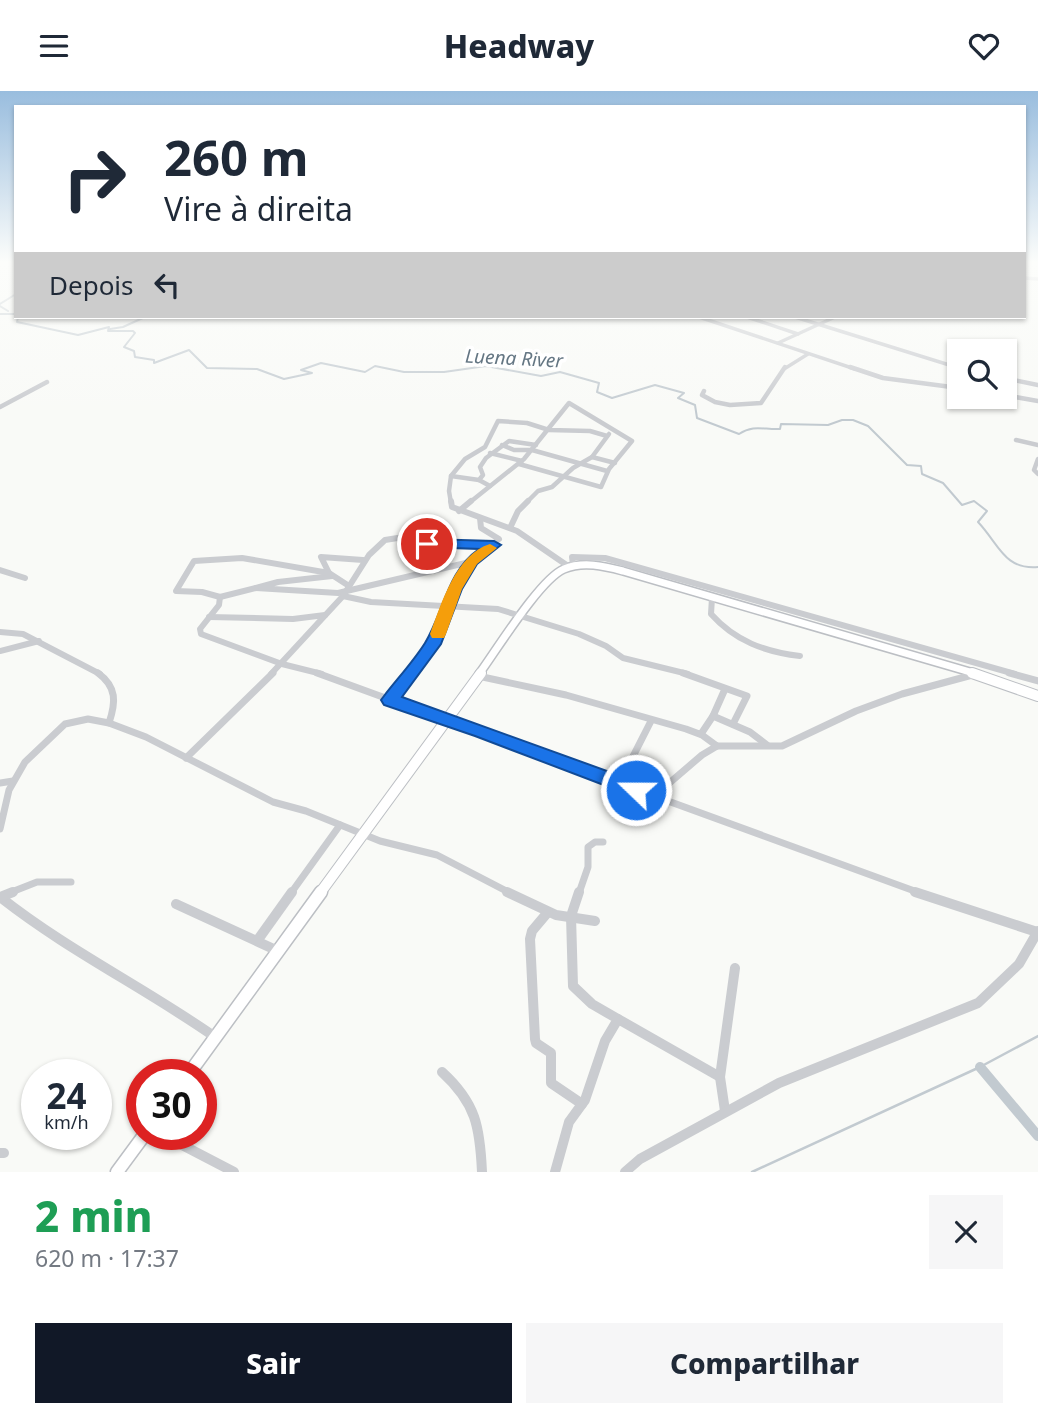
<!DOCTYPE html>
<html lang="pt">
<head>
<meta charset="utf-8">
<style>
  :root { --surface:#fff; --page:#f6f6f7; --text:#1f2937; --muted:#747a83; --accent:#111827 }
  body { margin:0; font-family:"Noto Sans",sans-serif; background:var(--page); color:var(--text); height:100vh; display:flex; flex-direction:column; font-size:26px; white-space:nowrap }
  * { box-sizing:border-box; margin:0 }
  p { font-size:23px; color:var(--muted) }
  .icon { flex:none; width:38px; height:38px; fill:none; stroke:currentColor; stroke-width:2; stroke-linecap:round; stroke-linejoin:round }
  .map { position:relative; height:1081px; overflow:hidden }
  .side { display:flex; flex-direction:column; background:var(--surface); flex:1 }
  .side>* { flex:none }
  .banner { position:absolute; left:14px; top:14px; width:1012px; height:214px; border-radius:0px; box-shadow:0 2px 5px #0004; background:#fff; color:var(--text); overflow:hidden }
  .tools { position:absolute; left:947px; top:248px; display:grid; gap:14px }
  .tools a { display:grid; place-items:center; width:70px; height:70px; border-radius:0px; background:var(--surface); box-shadow:0 2px 5px #0004; font-size:35px }
  .speed { position:absolute; left:21px; top:968px; display:flex; gap:14px; font-size:35px; font-weight:700; text-align:center }
  .speed>* { display:grid; place-content:center; width:91px; height:91px; border-radius:50%; background:var(--surface); box-shadow:0 2px 5px #0004; line-height:1 }
  .speed small { font-size:18px; font-weight:400 }
  .speed .limit { border:10px solid #d22; background:#fff; color:#111 }
  .pin { position:absolute; display:grid; place-items:center; width:60px; height:60px; color:#fff; margin:-30px; border:4px solid #fff; border-radius:50%; box-shadow:0 2px 7px #0007 }
  .me { position:absolute; width:77px; margin:-38px; rotate:292deg; stroke-linejoin:round; filter:drop-shadow(0 0 5px #0008) }
  .turn { display:flex; align-items:center; gap:24px; height:147px; padding:0 35px; font-size:32px }
  .turn .icon { width:91px; height:91px; stroke-width:2.5 }
  .turn b { display:block; font-size:49px; line-height:60px }
  .then { display:flex; align-items:center; height:66px; padding:0 35px; background:#0003; gap:14px; font-size:26px }
  .round { display:grid; place-items:center; flex:none; width:74px; height:74px; border-radius:0px; background:var(--page) }
  .overview { display:flex; align-items:center; justify-content:space-between; height:119px; padding:0 35px }
  h1 { font-size:42px; font-weight:800; line-height:52px; color:#1e9e55 }
  .cta { display:flex; gap:14px; margin-top:auto; padding:14px 35px }
  .cta a { flex:1; height:80px; border-radius:0px; background:var(--accent); color:#fff; font-size:28px; font-weight:800; line-height:80px; text-align:center }
  .cta a+a { background:var(--page); color:var(--text) }
  header { display:flex; justify-content:space-between; align-items:center; height:91px; padding:0 35px; background:var(--surface); font-size:32px; font-weight:800 }
  .map>svg:first-child { display:block }
  .lines { fill:none; stroke-linecap:round; stroke-linejoin:round }
  .stream-far1 { stroke:#c2cad0; stroke-width:2 }
  .stream { stroke:#c2cad0; stroke-width:2.5 }
  .canal { stroke:#c2cad0; stroke-width:10 }
  .major-far2-casing { stroke:#bcbfc4; stroke-width:10 }
  .major-far1-casing { stroke:#bcbfc4; stroke-width:12 }
  .major-casing { stroke:#bcbfc4; stroke-width:15 }
  .minor-far4 { stroke:#caccd0; stroke-width:3.5 }
  .minor-far3 { stroke:#caccd0; stroke-width:4.5 }
  .minor-far2 { stroke:#caccd0; stroke-width:6 }
  .minor-far1 { stroke:#caccd0; stroke-width:7 }
  .minor { stroke:#caccd0; stroke-width:10 }
  .major-far2 { stroke:#fff; stroke-width:7 }
  .major-far1 { stroke:#fff; stroke-width:10 }
  .major { stroke:#fff; stroke-width:12 }
  .route { fill:#1a73e8; stroke:#114b97; stroke-width:2 }
  .slow { fill:#f59e0b }
  .labels { text-anchor:middle; stroke-width:7; stroke-linejoin:round; paint-order:stroke }
  .far-water-label { font-size:19px; font-style:italic; fill:#647683; stroke:#fff }
</style>
</head>
<body>
<header><svg class="icon" aria-label="menu" viewBox="0 0 24 24"><path d="M4 6h16M4 12h16M4 18h16"/></svg>Headway<svg class="icon" aria-label="heart" viewBox="0 0 24 24"><path d="M12 20l-8-8c-3-5 5-10 8-4 3-6 11-1 8 4z"/></svg></header>
<div class="map">
<svg width="1038" height="1081" viewBox="0 0 1038 1081">
  <rect width="100%" height="100%" fill="#f9faf7"/>
  <g class="lines">
    <g class="stream-far1">
      <polyline points="0,213 16,203"/>
      <polyline points="0,215 8,220"/>
      <polyline points="0,223 16,223"/>
      <path d="M18,226L17,231L78,244L109,236L108,240H133L135,242L124,256L134,260L135,266L154,269V272L189,259L207,277L257,278L284,288L312,282L301,279L321,272L365,281L375,275L404,281H444L486,275L541,285L560,281L599,292L597,301L612,307L655,294L684,302L678,307L695,314L697,327L739,343C754,333 764,339 780,338L781,333L828,334L842,329H853L868,335L907,374L921,375L922,383L943,392L962,414L974,410L987,420L978,431C999,453 1004,479 1038,476"/>
      <polyline points="110,238 123,236 145,226"/>
    </g>
    <polyline class="stream" points="752,1081 980,976 1038,945"/>
    <polyline class="canal" points="980,976 1038,1045"/>
    <defs>
      <path id="major-far2" d="M479,583C496,560 540,488 564,478C583,470 604,475 623,480L977,583"/>
      <g id="major-far1">
        <polyline points="972,582 1038,605"/>
        <polyline points="320,802 481,582"/>
      </g>
      <g id="major">
        <polyline points="188,984 321,801"/>
        <polyline points="117,1081 145,1043"/>
      </g>
    </defs>
    <use href="#major-far2" class="major-far2-casing"/>
    <use href="#major-far1" class="major-far1-casing"/>
    <use href="#major" class="major-casing"/>
    <g class="minor-far4">
      <polyline points="1024,187 1038,188"/>
      <polyline points="699,226 855,278"/>
      <polyline points="747,226 798,243"/>
      <polyline points="795,226 959,277"/>
      <polyline points="778,252 835,226"/>
      <polyline points="784,278 808,263"/>
    </g>
    <g class="minor-far3">
      <polyline points="850,276 883,287 959,297"/>
      <polyline points="956,276 959,277"/>
      <polyline points="1004,287 1038,294"/>
      <polyline points="704,300 702,304 715,311 730,314 761,312 785,276"/>
      <polyline points="1004,304 1038,310"/>
      <polyline points="0,316 47,291"/>
      <polyline points="1016,349 1038,354"/>
      <polyline points="502,354 514,359 532,359 607,380"/>
      <polyline points="490,362 522,370"/>
      <polyline points="592,366 615,372"/>
      <polyline points="1038,368 1034,379 1038,383"/>
      <polyline points="451,385 479,389"/>
      <polyline points="490,395 479,389 483,384 480,376 486,367 509,350 536,354"/>
      <polyline points="451,412 449,400 451,385 465,368 485,356 498,330 527,332 549,339 590,340 607,345"/>
      <polyline points="469,412 524,368 569,312 632,350 609,378 601,396 519,373"/>
      <polyline points="526,412 538,400 552,396 573,377 592,366 609,343"/>
    </g>
    <g class="minor-far2">
      <polyline points="451,410 452,416 517,440 568,475"/>
      <polyline points="459,420 471,410"/>
      <polyline points="510,437 518,420 528,410"/>
      <polyline points="573,474 572,466 605,467 1015,583"/>
      <polyline points="0,479 25,487"/>
      <polyline points="332,485 278,491 256,497 338,502 470,471"/>
      <polyline points="349,495 329,482 321,466 363,469"/>
      <polyline points="256,497 220,506 202,501 176,500 194,470 242,467 329,482"/>
      <polyline points="343,505 371,511 498,518 579,543 606,555 623,567 688,583"/>
      <polyline points="220,506 219,514 200,538 201,543 282,573 322,583"/>
      <path d="M712,507L711,523C735,550 765,561 800,565"/>
      <polyline points="209,526 293,528 325,524"/>
      <polyline points="0,541 23,543 100,583"/>
      <polyline points="0,560 39,550"/>
      <polyline points="271,583 343,505 369,464 385,449 410,445 435,455 494,455"/>
      <polyline points="410,583 433,553 455,498 467,481 470,471 499,448 481,437 480,427"/>
    </g>
    <g class="minor-far1">
      <path d="M98,582C117,596 116,611 109,632"/>
      <polyline points="317,582 920,802"/>
      <polyline points="683,582 747,605 733,633"/>
      <polyline points="1009,582 1038,590"/>
      <polyline points="478,585 566,604 686,638 702,644 717,655"/>
      <polyline points="390,609 411,582"/>
      <polyline points="713,625 750,641 767,654"/>
      <polyline points="701,643 713,625 725,598"/>
      <polyline points="186,667 273,582"/>
      <polyline points="620,691 651,630"/>
      <polyline points="0,692 13,690"/>
      <polyline points="653,706 702,664 717,655 782,655 856,620 902,603 976,583"/>
      <polyline points="0,738 9,699 25,671 65,633 88,628 109,632 146,646 273,711 306,720 380,750 437,764 510,802"/>
      <polyline points="9,802 37,791 71,791"/>
      <polyline points="291,802 340,734"/>
      <polyline points="579,802 588,776 588,756 595,751 603,751"/>
    </g>
    <g class="minor">
      <polyline points="507,801 556,824 595,830"/>
      <polyline points="915,801 1037,841"/>
      <path d="M0,806C67,859 145,897 215,946"/>
      <polyline points="0,806 13,801"/>
      <polyline points="176,813 278,860"/>
      <polyline points="548,821 532,840 530,848 535,948 536,952 551,962 551,992 582,1013"/>
      <polyline points="257,850 292,801"/>
      <polyline points="618,928 720,986"/>
      <path d="M442,981C476,1012 480,1036 482,1081"/>
      <polyline points="725,1020 720,986 735,877"/>
      <polyline points="161,1043 234,1081"/>
      <polyline points="0,1062 4,1062"/>
      <polyline points="555,1081 569,1031 585,1009 605,950 618,928 592,913 573,895 571,825 579,801"/>
      <polyline points="625,1081 640,1068 779,992 978,912 1019,873 1038,840"/>
    </g>
    <use href="#major-far2" class="major-far2"/>
    <use href="#major-far1" class="major-far1"/>
    <use href="#major" class="major"/>
  </g>
  <linearGradient id="sky" x2="0" y2="1"><stop stop-color="#99bdde"/><stop offset="0.53" stop-color="#fcfdfb"/><stop offset="1" stop-color="#fcfdfb" stop-opacity="0"/></linearGradient>
  <rect width="1038" height="323" fill="url(#sky)"/>
  <path class="route" d="M427,448L494,450L501,454L477,473L462,498L441,553L402,606L643,693L646,699L643,704L636,706L630,704L475,645L384,614L381,609L384,605C397,588 413,571 425,552C444,521 447,480 479,458L422,456L420,453Z"/>
  <path class="slow" d="M490,453L497,457L477,473L462,498L446,543L444,547H432L430,543C441,513 456,463 490,453Z"/>
  <g class="labels">
    <g class="far-water-label">
      <text transform="translate(514 267) rotate(3)" y="7">Luena River</text>
    </g>
  </g>
</svg>
<div class="tools">
<a><svg class="icon" aria-label="search" viewBox="0 0 24 24"><circle cx="10" cy="10" r="6"/><path d="M15 15l6 6"/></svg></a>
</div>
<div class="speed"><div>24<small>km/h</small></div><div class="limit">30</div></div>
<div class="pin" style="left:427px;top:453px;background:#d93025"><svg class="icon" aria-label="arrive" viewBox="0 0 24 24"><path d="M6 21V4h12l-3 4 3 4H6"/></svg></div>
<svg class="me" style="left:636px;top:699px" viewBox="-20 -20 40 40"><circle r="17" fill="#1a73e8" stroke="#fff" stroke-width="3"/><path d="M0-11L8 9 0 5-8 9z" fill="#fff"/></svg>
<div class="banner">
<div class="turn"><svg class="icon" aria-label="right" viewBox="0 0 24 24"><path d="M7 20v-9h11M14 6l5 5-5 5"/></svg><div><b>260 m</b>Vire à direita</div></div>
<div class="then">Depois<svg class="icon" aria-label="left" viewBox="0 0 24 24"><path d="M17 20v-9H6M10 6l-5 5 5 5"/></svg></div>
</div>
</div>
<section class="side">
<div class="overview"><div><h1>2 min</h1><p>620 m · 17:37</p></div><a class="round"><svg class="icon" aria-label="close" viewBox="0 0 24 24"><path d="M6 6l12 12M18 6L6 18"/></svg></a></div>
<div class="cta"><a>Sair</a><a>Compartilhar</a></div>
</section>
</body>
</html>
